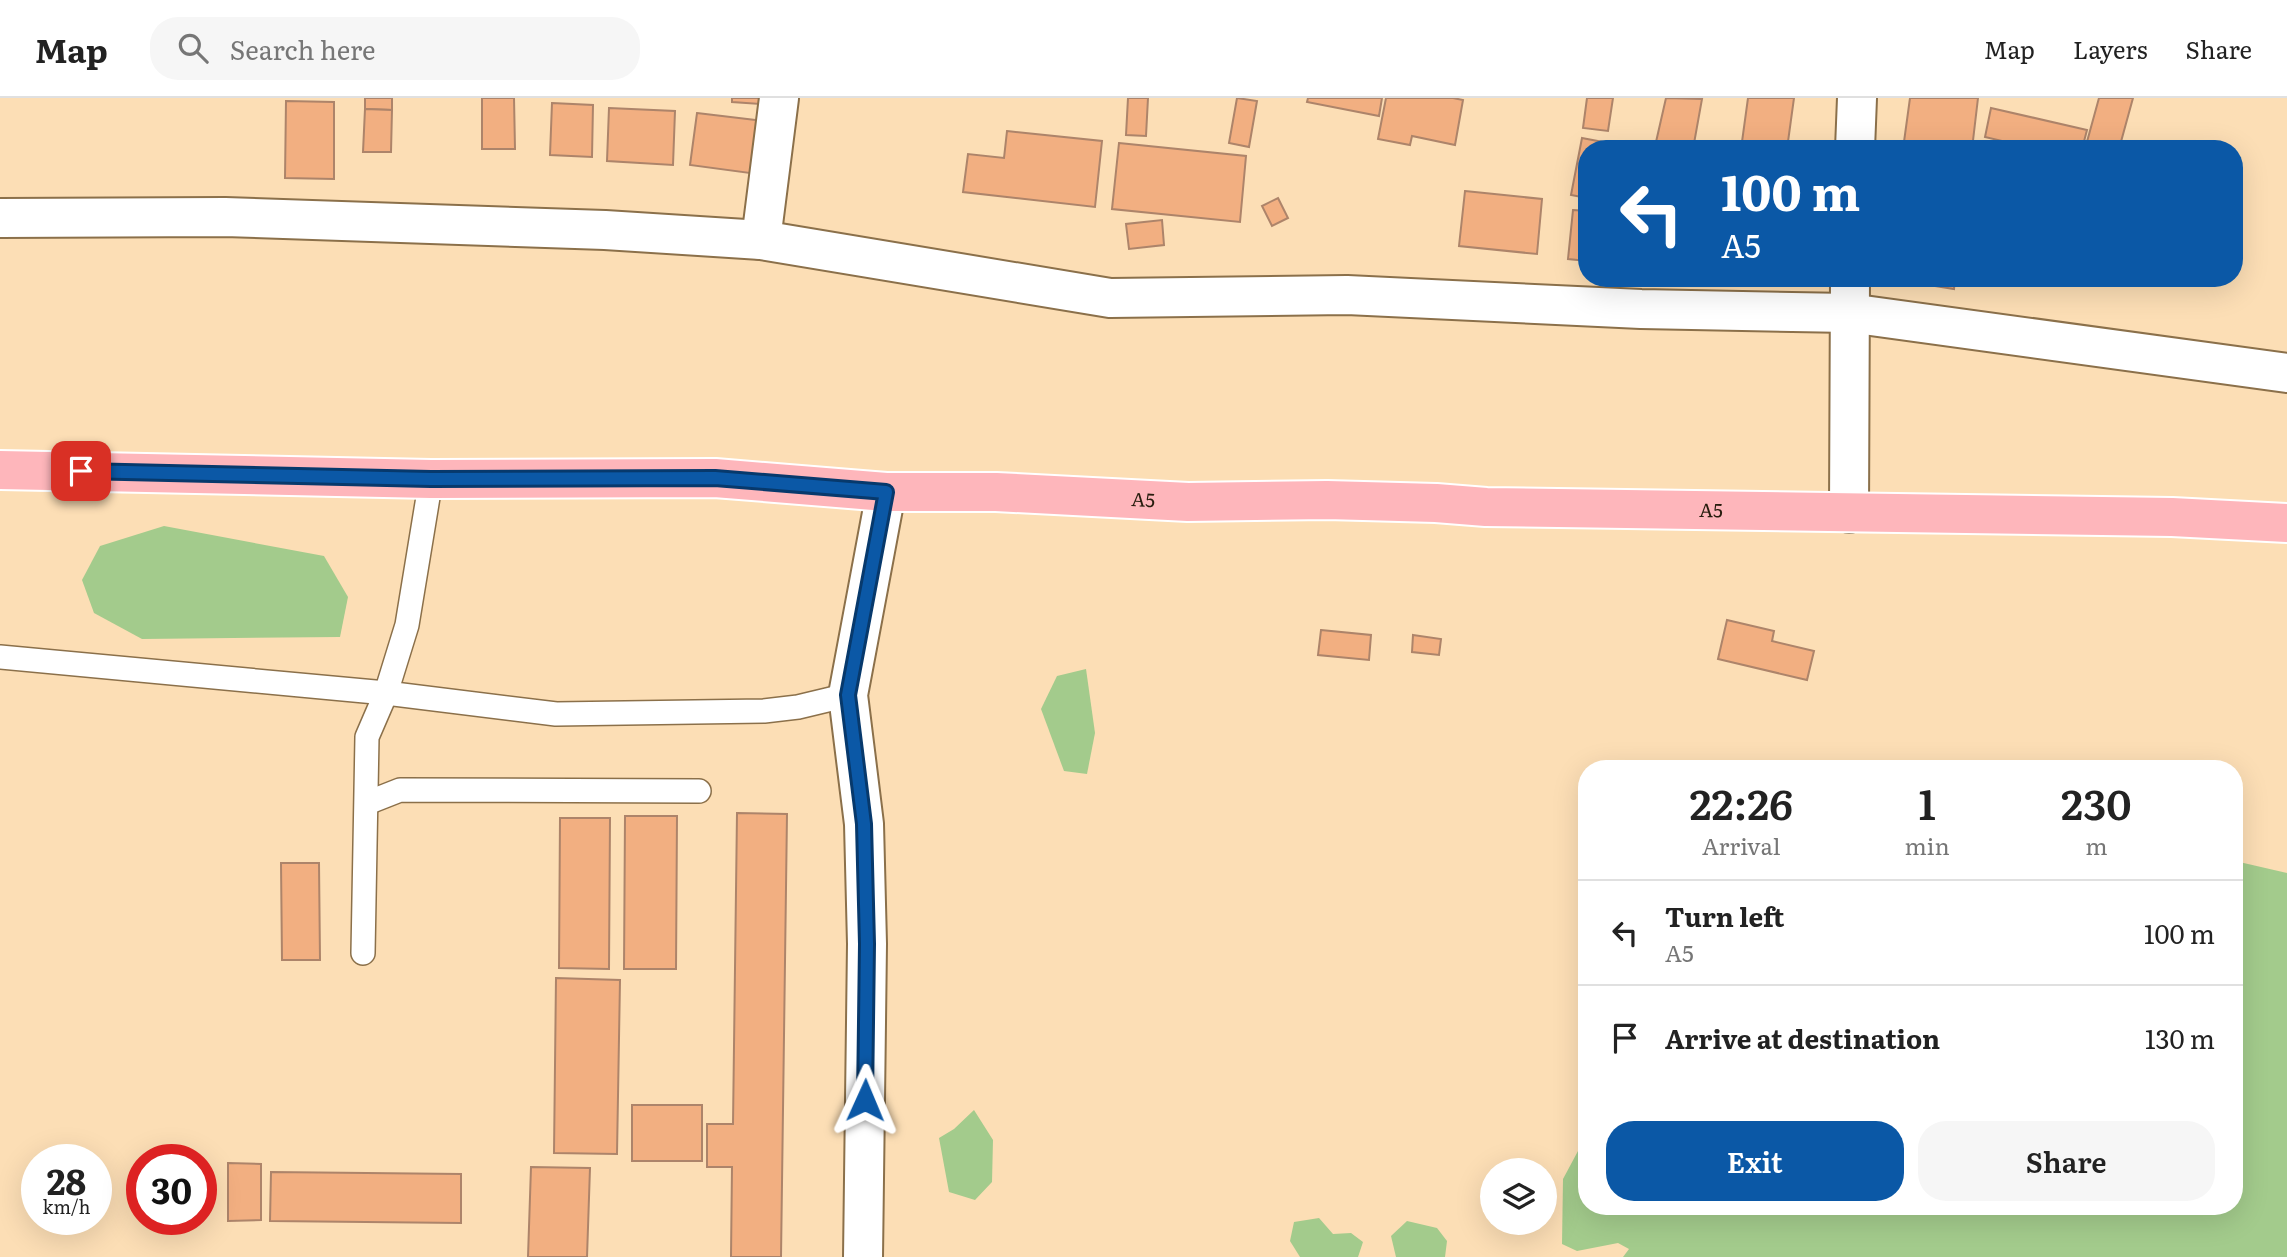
<!DOCTYPE html>
<html lang="en">
<head>
<meta charset="utf-8">
<style>
  :root { --surface:#fff; --page:#f6f6f6; --text:#222; --muted:#767676; --line:#e0e0e0; --accent:#0b58a6 }
  body { margin:0; font-family:Literata,serif; background:var(--page); color:var(--text); height:100vh; display:flex; flex-direction:column; font-size:26px; white-space:nowrap }
  * { box-sizing:border-box; margin:0 }
  p { font-size:23px; color:var(--muted) }
  .icon { flex:none; width:38px; height:38px; fill:none; stroke:currentColor; stroke-width:2; stroke-linecap:round; stroke-linejoin:round }
  .map { position:relative; flex:1; overflow:hidden }
  .sheet { position:absolute; left:1578px; top:662px; width:665px; height:455px; display:flex; flex-direction:column; background:var(--surface); border-radius:28px; box-shadow:0 7px 28px #0002 }
  .sheet>* { flex:none }
  .guide { position:absolute; left:1578px; top:42px; width:665px; height:147px; border-radius:28px; box-shadow:0 7px 28px #0002; background:#0b58a6; color:#fff; overflow:hidden }
  .tools { position:absolute; left:1480px; top:1060px; display:grid; gap:14px }
  .tools a { display:grid; place-items:center; width:77px; height:77px; border-radius:50%; background:var(--surface); box-shadow:0 7px 28px #0002; font-size:35px }
  .speed { position:absolute; left:21px; top:1046px; display:flex; gap:14px; font-size:35px; font-weight:700; text-align:center }
  .speed>* { display:grid; place-content:center; width:91px; height:91px; border-radius:50%; background:var(--surface); box-shadow:0 7px 28px #0002; line-height:1 }
  .speed small { font-size:18px; font-weight:400 }
  .speed .limit { border:10px solid #d22; background:#fff; color:#111 }
  .pin { position:absolute; display:grid; place-items:center; width:60px; height:60px; color:#fff; margin:-30px; border-radius:14px; box-shadow:0 4px 10px #0006 }
  .me { position:absolute; width:77px; margin:-38px; rotate:1deg; stroke-linejoin:round; filter:drop-shadow(0 0 5px #0008) }
  .turn { display:flex; align-items:center; gap:24px; height:147px; padding:0 28px; font-size:32px }
  .turn .icon { width:91px; height:91px; stroke-width:2.5 }
  .turn b { display:block; font-size:49px; line-height:60px }
  .eta { display:flex; justify-content:space-evenly; align-items:center; height:119px; text-align:center }
  .eta b { font-size:42px; font-weight:600; line-height:49px }
  .cta { display:flex; gap:14px; margin-top:auto; padding:14px 28px }
  .cta a { flex:1; height:80px; border-radius:28px; background:var(--accent); color:#fff; font-size:28px; font-weight:600; line-height:80px; text-align:center }
  .cta a+a { background:var(--page); color:var(--text) }
  ul { padding:0; list-style:none }
  li { display:flex; align-items:center; gap:21px; height:105px; padding:0 28px; border-top:2px solid var(--line) }
  li div { flex:1 }
  li b { display:block; font-size:26px }
  li em { font-style:normal }
  header { display:flex; align-items:center; gap:42px; box-sizing:border-box; height:98px; padding:0 35px; background:var(--surface); border-bottom:2px solid var(--line) }
  header strong { font-size:33px }
  nav { display:flex; gap:38px; margin-inline-start:auto; font-size:24px }
  .search { width:490px; height:63px; background:var(--page); display:flex; align-items:center; gap:18px; box-sizing:border-box; padding:0 24px; border-radius:28px; color:var(--muted); font-size:26px }
  .map>svg:first-child { display:block }
  .green { fill:#a3cb8c }
  .building { fill:#f2af81; stroke:#ad846a; stroke-width:2 }
  .lines { fill:none; stroke-linecap:round; stroke-linejoin:round }
  .lane-casing { stroke:#8b704a; stroke-width:26 }
  .street-casing { stroke:#8b704a; stroke-width:42 }
  .highway-casing { stroke:#fff; stroke-width:42 }
  .lane { stroke:#fff; stroke-width:23 }
  .street { stroke:#fff; stroke-width:38 }
  .highway { stroke:#feb6bb; stroke-width:38 }
  .route-casing { stroke:#07396c; stroke-width:18 }
  .route { stroke:#0b58a6; stroke-width:12 }
  .labels { text-anchor:middle; stroke-width:5; stroke-linejoin:round; paint-order:stroke }
  .street-label { font-size:19px; fill:#281d0e; stroke:#fff }
</style>
</head>
<body>
<header>
<strong>Map</strong>
<div class="search"><svg class="icon" aria-label="search" viewBox="0 0 24 24"><circle cx="10" cy="10" r="6"/><path d="M15 15l6 6"/></svg>Search here</div>
<nav><a>Map</a><a>Layers</a><a>Share</a></nav>
</header>
<div class="map">
<svg width="2287" height="1159" viewBox="0 0 2287 1159">
  <rect width="100%" height="100%" fill="#fcdeb5"/>
  <g class="green">
    <polygon points="164,428 324,458 348,499 340,539 142,541 94,515 82,482 100,448"/>
    <polygon points="1086,571 1095,635 1087,676 1064,673 1041,611 1057,578"/>
    <polygon points="2235,763 2287,775 2287,1159 1623,1159 1629,1151 1618,1145 1577,1153 1562,1146 1563,1081 1578,1053 1587,1054 1587,1108 2235,1108"/>
    <polygon points="974,1012 993,1042 992,1084 975,1102 949,1094 939,1040 954,1031"/>
    <polygon points="1319,1120 1333,1136 1351,1135 1363,1144 1358,1159 1300,1159 1290,1143 1294,1124"/>
    <polygon points="1407,1123 1437,1130 1447,1143 1445,1159 1396,1159 1391,1138"/>
  </g>
  <g class="building">
    <polygon points="365,0 392,0 392,12 365,11"/>
    <polygon points="482,0 514,0 515,51 482,51"/>
    <polygon points="732,0 760,0 760,6 732,4"/>
    <polygon points="1128,0 1148,0 1146,38 1126,37"/>
    <polygon points="1237,0 1257,3 1249,49 1229,45"/>
    <polygon points="1308,0 1382,0 1379,18 1307,4"/>
    <polygon points="1386,0 1453,0 1463,2 1455,47 1412,38 1410,47 1378,41"/>
    <polygon points="1587,0 1613,0 1608,33 1583,30"/>
    <polygon points="1666,0 1702,1 1693,51 1656,44"/>
    <polygon points="1748,0 1794,0 1787,51 1741,51"/>
    <polygon points="1910,0 1978,0 1972,51 1903,51"/>
    <polygon points="2099,0 2133,0 2119,51 2085,51"/>
    <polygon points="286,3 334,4 334,81 285,80"/>
    <polygon points="552,5 593,7 592,59 550,57"/>
    <polygon points="609,10 675,13 673,67 607,63"/>
    <polygon points="1991,10 2087,32 2082,51 2036,51 1985,39"/>
    <polygon points="365,11 392,12 391,54 363,54"/>
    <polygon points="697,15 764,23 757,76 690,67"/>
    <polygon points="1007,33 1102,43 1095,109 963,94 968,56 1004,60"/>
    <polygon points="1582,40 1640,51 1587,51 1587,100 1571,97"/>
    <polygon points="1119,45 1246,58 1240,124 1112,111"/>
    <polygon points="1465,93 1542,101 1537,156 1459,148"/>
    <polygon points="1278,100 1288,120 1272,128 1262,108"/>
    <polygon points="1573,112 1587,113 1587,163 1568,161"/>
    <polygon points="1162,122 1164,147 1129,151 1126,126"/>
    <polygon points="1886,180 1955,180 1954,191"/>
    <polygon points="1727,522 1774,533 1772,543 1814,553 1807,582 1718,561"/>
    <polygon points="1321,532 1371,537 1369,562 1318,557"/>
    <polygon points="1413,537 1441,541 1439,557 1412,554"/>
    <polygon points="737,715 787,716 781,1159 731,1159 732,1069 707,1069 707,1026 733,1026"/>
    <polygon points="625,718 677,718 676,871 624,871"/>
    <polygon points="560,720 610,720 609,871 559,870"/>
    <polygon points="281,765 319,765 320,862 282,862"/>
    <polygon points="556,880 620,882 617,1056 554,1055"/>
    <rect x="632" y="1007" width="70" height="56"/>
    <polygon points="228,1065 261,1066 261,1122 228,1123"/>
    <polygon points="531,1069 590,1070 587,1159 528,1159"/>
    <polygon points="271,1074 461,1076 461,1125 270,1123"/>
  </g>
  <g class="lines">
    <defs>
      <g id="lane">
        <polyline points="0,559 386,595 556,616 764,613 798,609 848,597"/>
        <polyline points="367,705 400,692 699,693"/>
        <polyline points="363,855 367,639 386,595 407,527 431,381"/>
      </g>
      <g id="street">
        <polyline points="1855,51 1857,0"/>
        <polyline points="0,120 225,119 605,132 761,142 1110,200 1347,197 1641,211 1849,215 2287,275"/>
        <polyline points="761,142 779,0"/>
        <polyline points="1849,415 1850,180"/>
        <polyline points="863,1159 867,846 864,726 848,597 886,394"/>
      </g>
      <g id="highway">
        <path id="s1" d="M0,372L431,381L715,380L886,394H996L1188,404L1327,402L1436,405L1486,409L2172,419L2287,425"/>
      </g>
    </defs>
    <use href="#lane" class="lane-casing"/>
    <use href="#street" class="street-casing"/>
    <use href="#highway" class="highway-casing"/>
    <use href="#lane" class="lane"/>
    <use href="#street" class="street"/>
    <use href="#highway" class="highway"/>
  </g>
  <g class="lines">
    <defs>
      <polyline id="route" points="81,373 431,381 715,380 886,394 848,597 864,726 867,846 865,1002"/>
    </defs>
    <use href="#route" class="route-casing"/>
    <use href="#route" class="route"/>
  </g>
  <g class="labels">
    <g class="street-label">
      <text dy="7" stroke="none"><textPath href="#s1" startOffset="1144">A5</textPath></text>
      <text dy="7" stroke="none"><textPath href="#s1" startOffset="1712">A5</textPath></text>
    </g>
  </g>
</svg>
<div class="tools">
<a><svg class="icon" aria-label="layers" viewBox="0 0 24 24"><path d="M12 4l9 5-9 5-9-5zM3 14l9 5 9-5"/></svg></a>
</div>
<div class="speed"><div>28<small>km/h</small></div><div class="limit">30</div></div>
<div class="pin" style="left:81px;top:373px;background:#d93025"><svg class="icon" aria-label="arrive" viewBox="0 0 24 24"><path d="M6 21V4h12l-3 4 3 4H6"/></svg></div>
<svg class="me" style="left:865px;top:1002px" viewBox="-20 -20 40 40"><path d="M0-17L14 15 0 8-14 15z" fill="#0b58a6" stroke="#fff" stroke-width="4"/></svg>
<div class="guide">
<div class="turn"><svg class="icon" aria-label="left" viewBox="0 0 24 24"><path d="M17 20v-9H6M10 6l-5 5 5 5"/></svg><div><b>100 m</b>A5</div></div>
</div>
<section class="sheet">
<div class="eta">
<div><b>22:26</b><p>Arrival</p></div>
<div><b>1</b><p>min</p></div>
<div><b>230</b><p>m</p></div>
</div>
<ul>
<li><svg class="icon" aria-label="left" viewBox="0 0 24 24"><path d="M17 20v-9H6M10 6l-5 5 5 5"/></svg><div><b>Turn left</b><p>A5</p></div><em>100 m</em></li>
<li><svg class="icon" aria-label="arrive" viewBox="0 0 24 24"><path d="M6 21V4h12l-3 4 3 4H6"/></svg><div><b>Arrive at destination</b></div><em>130 m</em></li>
</ul>
<div class="cta"><a>Exit</a><a>Share</a></div>
</section>
</div>
</body>
</html>
